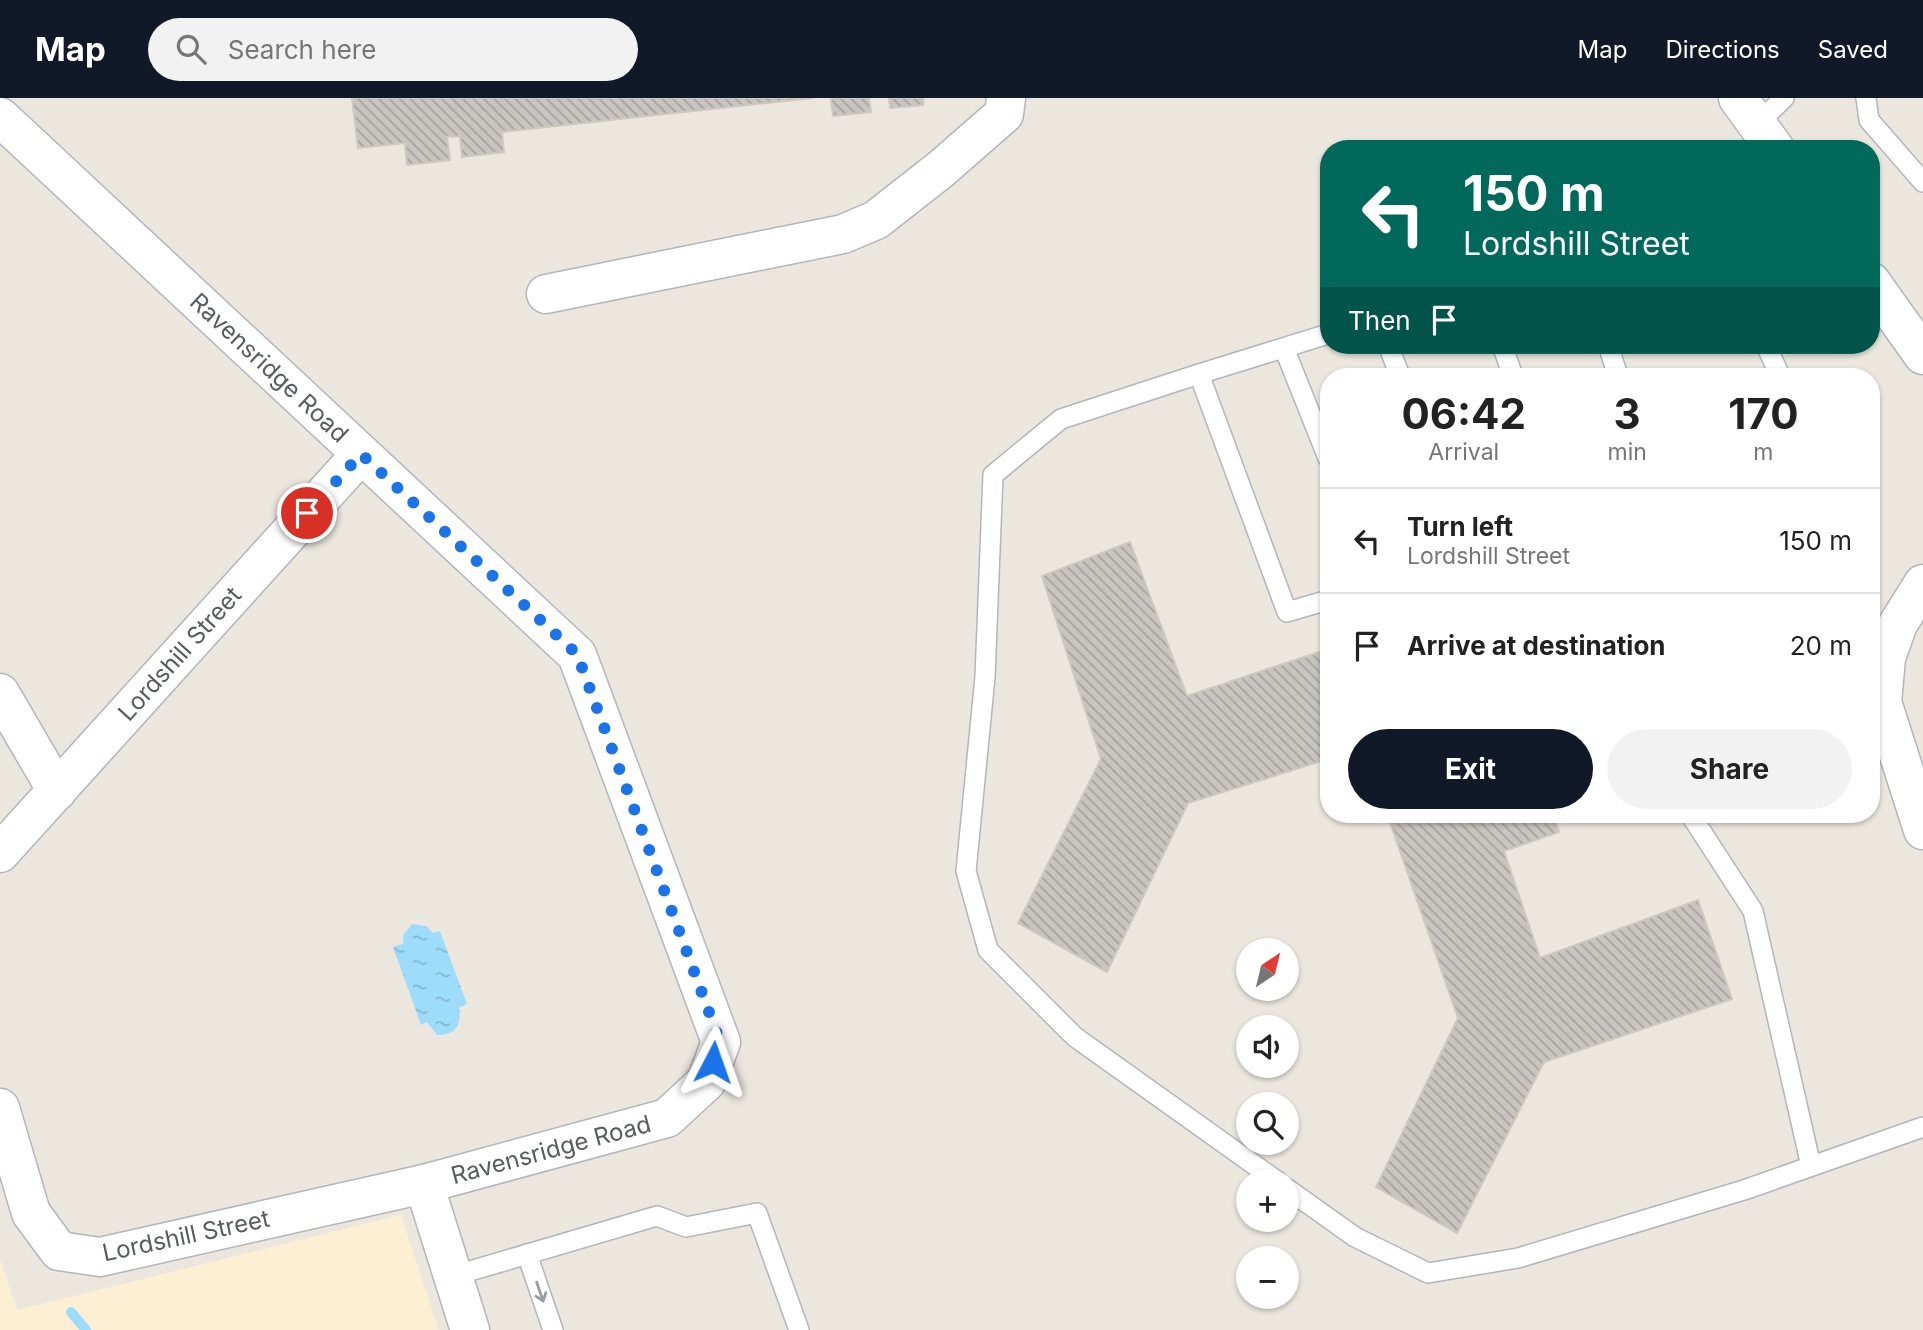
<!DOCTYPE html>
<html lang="en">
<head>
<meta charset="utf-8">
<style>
  :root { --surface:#fff; --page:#f2f2f2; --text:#222; --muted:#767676; --line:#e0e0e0; --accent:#111827 }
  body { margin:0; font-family:Inter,sans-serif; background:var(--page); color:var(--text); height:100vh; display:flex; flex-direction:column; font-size:26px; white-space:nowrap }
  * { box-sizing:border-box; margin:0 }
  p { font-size:23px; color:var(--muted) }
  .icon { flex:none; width:38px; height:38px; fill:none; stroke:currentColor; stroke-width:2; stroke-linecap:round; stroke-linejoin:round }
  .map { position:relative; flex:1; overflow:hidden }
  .drawer { position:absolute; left:1320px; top:270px; width:560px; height:455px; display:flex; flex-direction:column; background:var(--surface); border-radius:28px; box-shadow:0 2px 5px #0004 }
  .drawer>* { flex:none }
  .top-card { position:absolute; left:1320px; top:42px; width:560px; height:214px; border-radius:28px; box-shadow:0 2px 5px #0004; background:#00695c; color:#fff; overflow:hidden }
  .needle { width:46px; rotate:35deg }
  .controls { position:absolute; left:1236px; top:840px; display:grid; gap:14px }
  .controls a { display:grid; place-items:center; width:63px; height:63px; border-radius:50%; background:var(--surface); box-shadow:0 2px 5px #0004; font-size:35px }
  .pin { position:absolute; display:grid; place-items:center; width:60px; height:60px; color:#fff; margin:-30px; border:4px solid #fff; border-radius:50%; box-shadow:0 2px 7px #0007 }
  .me { position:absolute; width:77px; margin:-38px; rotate:4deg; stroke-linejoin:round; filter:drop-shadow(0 0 5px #0008) }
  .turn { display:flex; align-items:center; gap:24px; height:147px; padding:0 28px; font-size:32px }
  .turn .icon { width:91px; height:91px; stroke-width:2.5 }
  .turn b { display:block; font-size:49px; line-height:60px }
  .then { display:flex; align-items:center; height:66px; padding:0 28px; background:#0003; gap:14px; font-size:26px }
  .eta { display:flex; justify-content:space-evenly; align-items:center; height:119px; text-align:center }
  .eta b { font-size:42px; font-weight:700; line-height:49px }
  .button { display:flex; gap:14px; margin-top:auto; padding:14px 28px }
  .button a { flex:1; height:80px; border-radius:42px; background:var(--accent); color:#fff; font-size:28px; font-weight:700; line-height:80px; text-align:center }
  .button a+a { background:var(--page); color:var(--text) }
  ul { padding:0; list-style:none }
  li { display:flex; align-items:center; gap:21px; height:105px; padding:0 28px; border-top:2px solid var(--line) }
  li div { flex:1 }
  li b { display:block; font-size:26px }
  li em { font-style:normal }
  header { display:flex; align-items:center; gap:42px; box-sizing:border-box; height:98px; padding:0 35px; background:var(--accent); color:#fff }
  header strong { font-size:33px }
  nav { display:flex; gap:38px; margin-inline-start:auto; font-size:24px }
  .search { width:490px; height:63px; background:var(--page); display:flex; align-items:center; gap:18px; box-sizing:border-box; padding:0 24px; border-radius:38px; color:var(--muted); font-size:26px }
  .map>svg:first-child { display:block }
  .commercial { fill:#fcefd3 }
  .water { fill:url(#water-ripples) }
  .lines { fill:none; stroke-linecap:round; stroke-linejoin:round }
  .stream { stroke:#9edcfc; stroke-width:10 }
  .building { fill:url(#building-back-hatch); stroke:#cfc8be; stroke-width:2 }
  .service-casing { stroke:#b2b6ba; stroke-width:22 }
  .minor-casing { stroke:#b2b6ba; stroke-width:41 }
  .service { stroke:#fff; stroke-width:19 }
  .minor { stroke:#fff; stroke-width:38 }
  .oneway { stroke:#9b9da0 }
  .route { stroke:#1a73e8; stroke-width:12; stroke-dasharray:0 21.6 }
  .labels { text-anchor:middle; stroke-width:5; stroke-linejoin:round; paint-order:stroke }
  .street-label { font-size:24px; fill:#585c60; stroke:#fff }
</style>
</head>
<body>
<header>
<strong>Map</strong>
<div class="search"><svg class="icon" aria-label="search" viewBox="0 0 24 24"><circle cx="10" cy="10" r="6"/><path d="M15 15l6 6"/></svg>Search here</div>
<nav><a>Map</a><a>Directions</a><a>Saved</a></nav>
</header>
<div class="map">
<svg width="1923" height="1232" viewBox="0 0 1923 1232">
  <defs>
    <pattern id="water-ripples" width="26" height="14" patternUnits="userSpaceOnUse" patternTransform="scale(1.75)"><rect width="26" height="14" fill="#9edcfc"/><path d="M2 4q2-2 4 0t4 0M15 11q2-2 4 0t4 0" fill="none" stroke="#84b6cf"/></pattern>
    <pattern id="building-back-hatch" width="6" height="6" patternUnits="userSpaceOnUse" patternTransform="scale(1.75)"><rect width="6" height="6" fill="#c8c4bf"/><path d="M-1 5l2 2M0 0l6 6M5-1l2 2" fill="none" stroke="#a5a29f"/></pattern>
  </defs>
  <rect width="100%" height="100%" fill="#ebe7df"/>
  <polygon class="commercial" points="401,1117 439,1232 0,1232 0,1161 17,1212"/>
  <path class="water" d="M412,826L426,828L433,835L440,833L467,906L459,910C462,928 455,937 437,937L427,924L421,927L393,849L403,846V837Z"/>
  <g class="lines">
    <polyline class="stream" points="71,1214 86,1232"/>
  </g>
  <g class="building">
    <polygon points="352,0 813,0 502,34 504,54 462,59 460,38 447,39 450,62 407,67 405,45 358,50"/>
    <polygon points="831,0 869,0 871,14 833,18"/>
    <polygon points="889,0 923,0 923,7 890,10"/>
    <polygon points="1130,444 1187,598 1328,551 1328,661 1188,705 1107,874 1018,825 1101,661 1042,478"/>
    <polygon points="1387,716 1553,716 1559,734 1504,753 1540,860 1698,802 1732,901 1544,964 1457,1135 1376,1089 1458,920"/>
  </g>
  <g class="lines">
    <defs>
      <g id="service">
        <polyline points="1866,0 1869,22 1923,84"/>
        <polyline points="1757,26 1784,0"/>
        <polyline points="1328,236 1199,276 1287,514 1328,502"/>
        <polyline points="1388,247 1400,278"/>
        <polyline points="1502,247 1513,278"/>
        <polyline points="1608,247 1618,278"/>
        <polyline points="1766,247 1780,278"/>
        <polyline points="1284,250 1328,360"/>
        <polyline points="1199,276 1061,321 993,377 985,579 966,773 988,852 1075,939 1277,1083"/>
        <polyline points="1690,716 1753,813 1811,1068"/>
        <polyline points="1286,1090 1355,1139 1428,1175 1518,1160 1744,1092 1923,1029"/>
        <polyline points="527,1156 553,1232"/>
        <polyline points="453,1178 657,1118 686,1129 757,1115 799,1232"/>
      </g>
      <g id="minor">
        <polyline points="1738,0 1775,51"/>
        <polyline points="0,19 577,557 721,944 706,984 667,1020 424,1086 100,1159 59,1153 31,1115 0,1010"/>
        <polyline points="1871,184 1923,257"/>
        <polyline points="546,196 843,136 876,122 941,71 1004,16 1006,0"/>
        <polyline points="1923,486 1898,526 1886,560 1882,604 1923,732"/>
        <polyline points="0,595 57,693"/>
        <polyline points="0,755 361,356"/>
        <polyline points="424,1086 470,1232"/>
      </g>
    </defs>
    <use href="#service" class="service-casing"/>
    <use href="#minor" class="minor-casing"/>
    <use href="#service" class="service"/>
    <use href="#minor" class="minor"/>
  </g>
  <defs><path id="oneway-shaft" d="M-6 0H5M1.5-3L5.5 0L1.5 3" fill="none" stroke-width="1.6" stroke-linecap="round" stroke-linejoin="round" transform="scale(1.75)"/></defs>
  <use class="oneway" href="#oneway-shaft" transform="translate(540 1194) rotate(71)"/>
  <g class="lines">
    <polyline class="route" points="307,415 361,356 577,556 720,944 713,964"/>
  </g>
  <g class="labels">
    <g class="street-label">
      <text transform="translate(269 270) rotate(43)" y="8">Ravensridge Road</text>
      <text transform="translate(180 556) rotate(-48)" y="8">Lordshill Street</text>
      <text transform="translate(551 1052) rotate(-15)" y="8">Ravensridge Road</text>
      <text transform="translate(186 1138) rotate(-12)" y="8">Lordshill Street</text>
    </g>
  </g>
</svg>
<div class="controls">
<a><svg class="needle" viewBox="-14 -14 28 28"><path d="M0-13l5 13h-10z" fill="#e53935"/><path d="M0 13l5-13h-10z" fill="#767676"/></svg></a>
<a><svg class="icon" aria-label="sound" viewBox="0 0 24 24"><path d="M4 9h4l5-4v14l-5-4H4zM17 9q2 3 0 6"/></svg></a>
<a><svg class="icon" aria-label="search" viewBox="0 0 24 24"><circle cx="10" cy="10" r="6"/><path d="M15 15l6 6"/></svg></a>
<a>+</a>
<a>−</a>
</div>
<div class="pin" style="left:307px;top:415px;background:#d93025"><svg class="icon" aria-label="arrive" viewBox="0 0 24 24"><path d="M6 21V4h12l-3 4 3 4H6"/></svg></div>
<svg class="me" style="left:713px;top:964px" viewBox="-20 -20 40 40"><path d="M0-17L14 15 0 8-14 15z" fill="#1a73e8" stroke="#fff" stroke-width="4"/></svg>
<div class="top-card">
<div class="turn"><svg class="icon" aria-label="left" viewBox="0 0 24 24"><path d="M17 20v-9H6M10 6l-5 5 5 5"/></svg><div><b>150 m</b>Lordshill Street</div></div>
<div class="then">Then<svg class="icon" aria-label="arrive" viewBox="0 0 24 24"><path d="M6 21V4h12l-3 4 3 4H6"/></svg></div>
</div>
<section class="drawer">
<div class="eta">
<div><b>06:42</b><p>Arrival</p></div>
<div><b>3</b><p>min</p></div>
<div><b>170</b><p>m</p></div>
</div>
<ul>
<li><svg class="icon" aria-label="left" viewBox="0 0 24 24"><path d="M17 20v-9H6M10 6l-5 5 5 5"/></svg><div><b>Turn left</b><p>Lordshill Street</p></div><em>150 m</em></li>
<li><svg class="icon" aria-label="arrive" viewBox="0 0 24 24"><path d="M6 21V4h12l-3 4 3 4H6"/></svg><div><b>Arrive at destination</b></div><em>20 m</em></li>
</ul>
<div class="button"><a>Exit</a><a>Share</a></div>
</section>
</div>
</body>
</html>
